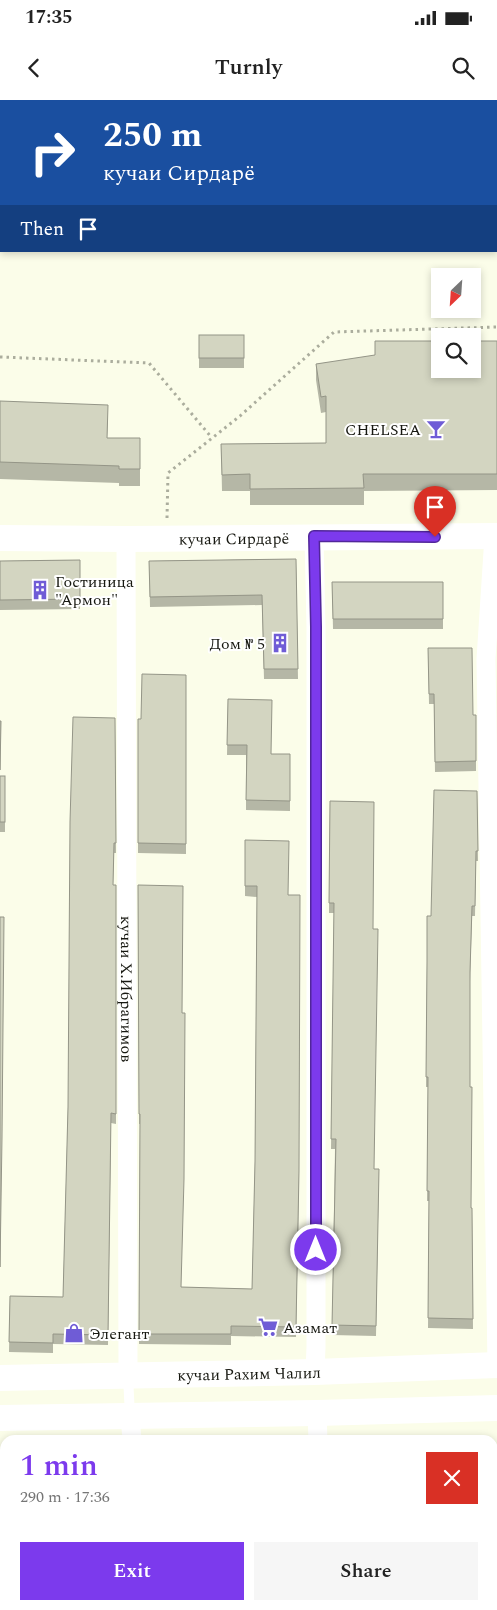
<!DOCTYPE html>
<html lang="en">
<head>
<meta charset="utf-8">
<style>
  :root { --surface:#fff; --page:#f6f6f6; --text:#222; --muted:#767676; --accent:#7c3aed }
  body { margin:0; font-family:Spectral,serif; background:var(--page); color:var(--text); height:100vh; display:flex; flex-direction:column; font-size:19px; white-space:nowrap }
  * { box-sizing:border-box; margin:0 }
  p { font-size:16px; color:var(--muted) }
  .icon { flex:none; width:28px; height:28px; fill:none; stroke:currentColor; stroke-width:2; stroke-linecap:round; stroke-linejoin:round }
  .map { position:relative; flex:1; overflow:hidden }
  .details { position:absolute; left:0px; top:1335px; width:498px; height:175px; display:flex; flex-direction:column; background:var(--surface); border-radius:15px 15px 0 0; box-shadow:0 2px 8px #0003 }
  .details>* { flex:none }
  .banner { position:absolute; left:0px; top:0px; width:498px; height:152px; box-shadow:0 2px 8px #0003; background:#1a4fa0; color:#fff; overflow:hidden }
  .needle { width:32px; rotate:205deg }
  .fabs { position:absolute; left:431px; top:168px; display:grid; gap:10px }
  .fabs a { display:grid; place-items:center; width:50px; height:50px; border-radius:0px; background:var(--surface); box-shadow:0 2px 8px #0003; font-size:25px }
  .pin { position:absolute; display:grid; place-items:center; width:42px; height:42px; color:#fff; margin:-51px -21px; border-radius:50% 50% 50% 0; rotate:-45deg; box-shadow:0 0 5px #0007 }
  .pin .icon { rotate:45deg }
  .me { position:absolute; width:55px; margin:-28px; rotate:0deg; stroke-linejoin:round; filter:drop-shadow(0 0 4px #0008) }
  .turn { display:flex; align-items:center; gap:18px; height:105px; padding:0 20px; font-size:22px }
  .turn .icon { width:65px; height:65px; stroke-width:2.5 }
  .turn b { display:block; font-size:35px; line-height:42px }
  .then { display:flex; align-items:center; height:48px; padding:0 20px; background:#0003; gap:10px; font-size:19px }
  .round { display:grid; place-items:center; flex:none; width:52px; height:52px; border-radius:0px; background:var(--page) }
  .overview { display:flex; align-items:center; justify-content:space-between; height:85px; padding:0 20px }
  h1 { font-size:30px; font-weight:600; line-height:38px; color:var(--accent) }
  .button { display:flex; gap:10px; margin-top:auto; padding:10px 20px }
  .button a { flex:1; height:58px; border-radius:0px; background:var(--accent); color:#fff; font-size:20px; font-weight:600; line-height:58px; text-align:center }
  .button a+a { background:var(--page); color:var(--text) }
  .status { display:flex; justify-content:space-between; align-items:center; height:35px; padding:0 25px; background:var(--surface); direction:ltr }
  .status svg { height:14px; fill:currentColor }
  header { display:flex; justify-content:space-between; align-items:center; height:65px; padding:0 20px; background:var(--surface); font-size:22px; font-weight:600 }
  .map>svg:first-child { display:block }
  .water { fill:#a9ad6a; stroke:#7d804f }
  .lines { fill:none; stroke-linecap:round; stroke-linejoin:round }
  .path { stroke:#abad9d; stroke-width:3; stroke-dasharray:2.5 4; stroke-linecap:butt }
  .lane { stroke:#fff; stroke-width:10 }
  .street { stroke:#fff; stroke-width:19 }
  .secondary { stroke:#fff; stroke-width:26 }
  .wall { fill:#b5b7a6 }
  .building { fill:#d3d5c1; stroke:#949587 }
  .route-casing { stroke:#51269a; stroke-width:12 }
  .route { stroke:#7c3aed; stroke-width:9 }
  .labels { text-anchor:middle; stroke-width:4; stroke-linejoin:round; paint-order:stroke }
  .poi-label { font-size:16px; fill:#171811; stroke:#fff; text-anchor:start }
  .street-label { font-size:16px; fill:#171811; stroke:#fff }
</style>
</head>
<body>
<div class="status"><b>17:35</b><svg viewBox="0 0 49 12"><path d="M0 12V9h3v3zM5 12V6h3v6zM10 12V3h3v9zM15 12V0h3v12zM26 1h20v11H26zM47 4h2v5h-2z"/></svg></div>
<header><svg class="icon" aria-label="back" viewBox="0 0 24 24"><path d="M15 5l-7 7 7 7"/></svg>Turnly<svg class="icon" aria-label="search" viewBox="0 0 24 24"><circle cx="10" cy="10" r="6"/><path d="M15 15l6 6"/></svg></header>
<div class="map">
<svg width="497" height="1510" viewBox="0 0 497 1510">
  <rect width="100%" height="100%" fill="#fbfde9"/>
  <polygon class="water" points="0,0 497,0 497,125 496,1 1,1 0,117"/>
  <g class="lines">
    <g class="path">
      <polyline points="0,257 149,263 212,338"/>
      <polyline points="167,418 168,373 240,316 334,232 497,227"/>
    </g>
    <polyline class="lane" points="128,1277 130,1315"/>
    <g class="street">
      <polyline points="494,436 486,559 497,1265"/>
      <polyline points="314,437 316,527 316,1247 315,1272"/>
      <path id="s1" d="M126,439L128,1275"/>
      <polyline points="317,1313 318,1340"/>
      <polyline points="130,1316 132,1340"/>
      <polyline points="134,1505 134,1510"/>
      <polyline points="317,1510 317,1505"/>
    </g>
    <g class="secondary">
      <path id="s2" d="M0,438L126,439L497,436"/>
      <path id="s3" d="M0,1278L315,1272L497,1265"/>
      <polyline points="0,1318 317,1313 497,1308"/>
    </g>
  </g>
  <g class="wall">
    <rect x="199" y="235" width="45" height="33"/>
    <polygon points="497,241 497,390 364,391 364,405 250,405 250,391 222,391 221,344 326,343 326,312 321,313 316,280 316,264"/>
    <polygon points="0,301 108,322 107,338 140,338 140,386 119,386 119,383 0,379"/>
    <polygon points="296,459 298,579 264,579 262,505 150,507 149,461"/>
    <polygon points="80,460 80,509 0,510 0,461"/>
    <polygon points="332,482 443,482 443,529 333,529"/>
    <polygon points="428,548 473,615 476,615 476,671 435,672 434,604 429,604"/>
    <polygon points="186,575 186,754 138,753 138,619 141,619"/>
    <polygon points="228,599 271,654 290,654 290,711 246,710 246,655 227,655"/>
    <polygon points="115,618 116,753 114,753 113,785 116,785 116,1024 111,1023 108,1245 53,1244 53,1253 9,1252 10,1196 63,1197 68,1007"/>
    <polygon points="0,621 0,676 5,676 5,732 0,732"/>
    <polygon points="477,691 478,761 476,761 475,816 472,816 470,882 470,987 471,1108 472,1108 473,1229 428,1228 429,1101 427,1101 428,987 426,987 427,862 431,816"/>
    <polygon points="330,701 373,829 374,1069 379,1069 376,1236 332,1235 335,1049 331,1049 334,813 329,813"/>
    <polygon points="245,740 288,795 299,1081 296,1237 231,1236 231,1245 139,1244 140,1024 139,1024 138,785 182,913 181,1187 252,1189 255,1061 257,797 245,796"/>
  </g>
  <g class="building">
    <rect x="199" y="235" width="45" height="23"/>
    <polygon points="375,241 440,241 440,269 472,269 472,241 497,241 497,374 363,374 364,388 250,389 250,374 222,375 221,344 326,343 326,296 321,297 316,264 375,255"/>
    <polygon points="0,301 108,305 107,338 140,338 140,369 119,369 119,366 0,362"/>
    <polygon points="296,459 298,569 264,569 262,495 150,497 149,461"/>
    <polygon points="80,460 80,499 0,500 0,461"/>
    <polygon points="332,482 443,482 443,519 333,519"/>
    <polygon points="428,548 472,548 473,615 476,615 476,661 435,662 434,594 429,594"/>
    <polygon points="142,574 186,575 186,744 138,743 138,619 141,619"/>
    <polygon points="228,599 272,600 271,654 290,654 290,701 246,700 247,645 227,645"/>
    <polygon points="73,617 115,618 116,743 114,743 113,785 116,785 116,1014 111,1013 108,1235 53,1234 53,1243 9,1242 10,1196 63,1197 68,1007 70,722"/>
    <polygon points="0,621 1,621 0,670"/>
    <rect x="0" y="676" width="5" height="46"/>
    <polygon points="434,690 477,691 478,751 476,751 475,806 472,806 470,872 470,987 472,987 471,1108 472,1108 473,1219 428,1218 429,1091 427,1091 428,977 426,977 427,862 427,816 431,816"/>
    <polygon points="330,701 374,702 373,829 378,829 374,1069 379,1069 376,1226 332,1225 336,1039 331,1039 334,803 329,803"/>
    <polygon points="245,740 289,741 288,795 300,795 299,1071 296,1227 231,1226 231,1234 139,1234 140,1014 139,1014 138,785 183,786 182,913 185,913 184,1079 181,1187 252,1189 255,1061 257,786 245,786"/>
    <polygon points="0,817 4,817 2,1037 0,1167"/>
    <polygon points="492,1402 497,1402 497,1510 450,1510 451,1505 492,1505"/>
    <polygon points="145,1505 190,1505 189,1510 145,1510"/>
    <polygon points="261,1505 307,1505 311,1509 313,1510 261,1510"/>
    <polygon points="327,1505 377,1505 377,1510 321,1510"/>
  </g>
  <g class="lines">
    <defs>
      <polyline id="route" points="316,1150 316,527 314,436 435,437"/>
    </defs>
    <use href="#route" class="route-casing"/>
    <use href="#route" class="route"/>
  </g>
  <defs>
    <symbol id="bar-bare" viewBox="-9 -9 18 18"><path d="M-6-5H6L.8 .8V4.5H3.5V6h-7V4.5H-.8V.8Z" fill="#6f5cd6" stroke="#fff" stroke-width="2.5" paint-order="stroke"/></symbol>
    <symbol id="building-bare" viewBox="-9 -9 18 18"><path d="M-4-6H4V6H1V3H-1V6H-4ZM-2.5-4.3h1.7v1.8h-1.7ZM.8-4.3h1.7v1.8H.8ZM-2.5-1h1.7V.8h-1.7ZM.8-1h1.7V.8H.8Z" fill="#6f5cd6" stroke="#fff" stroke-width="2.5" paint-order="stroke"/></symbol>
    <symbol id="supermarket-bare" viewBox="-9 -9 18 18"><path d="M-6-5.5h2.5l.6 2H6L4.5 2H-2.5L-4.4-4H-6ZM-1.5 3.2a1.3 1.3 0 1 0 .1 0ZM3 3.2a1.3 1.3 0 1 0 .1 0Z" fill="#6f5cd6" stroke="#fff" stroke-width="2.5" paint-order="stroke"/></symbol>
    <symbol id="shop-bare" viewBox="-9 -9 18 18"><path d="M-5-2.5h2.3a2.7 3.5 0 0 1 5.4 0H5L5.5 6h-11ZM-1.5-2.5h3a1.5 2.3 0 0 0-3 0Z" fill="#6f5cd6" stroke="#fff" stroke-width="2.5" paint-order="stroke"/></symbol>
  </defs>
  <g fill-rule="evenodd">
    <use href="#bar-bare" x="422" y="315" width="28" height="28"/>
    <use href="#building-bare" x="26" y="476" width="28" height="28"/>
    <use href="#building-bare" x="266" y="529" width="28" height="28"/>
    <use href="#supermarket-bare" x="254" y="1213" width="28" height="28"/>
    <use href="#shop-bare" x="60" y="1219" width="28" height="28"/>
  </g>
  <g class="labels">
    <g class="poi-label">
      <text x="421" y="335" text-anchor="end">CHELSEA</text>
      <text x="55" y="487">Гостиница<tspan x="55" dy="18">"Армон"</tspan></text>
      <text x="265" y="549" text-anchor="end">Дом № 5</text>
      <text x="283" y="1233">Азамат</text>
      <text x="89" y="1239">Элегант</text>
    </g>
    <g class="street-label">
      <text dy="6" stroke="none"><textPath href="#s2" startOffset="234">кучаи Сирдарё</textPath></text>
      <text dy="6" stroke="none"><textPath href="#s1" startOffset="450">кучаи Х.Ибрагимов</textPath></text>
      <text dy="6" stroke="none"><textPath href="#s3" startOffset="249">кучаи Рахим Чалил</textPath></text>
    </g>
  </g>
</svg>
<div class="fabs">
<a><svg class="needle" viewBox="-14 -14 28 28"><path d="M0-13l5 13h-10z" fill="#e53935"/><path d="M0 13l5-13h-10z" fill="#767676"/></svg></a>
<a><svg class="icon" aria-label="search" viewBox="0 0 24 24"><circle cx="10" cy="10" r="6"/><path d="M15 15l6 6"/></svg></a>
</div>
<div class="pin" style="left:435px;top:437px;background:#d93025"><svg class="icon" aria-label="arrive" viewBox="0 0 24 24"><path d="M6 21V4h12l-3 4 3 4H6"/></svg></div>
<svg class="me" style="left:316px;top:1150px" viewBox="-20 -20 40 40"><circle r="17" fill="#7c3aed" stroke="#fff" stroke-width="3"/><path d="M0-11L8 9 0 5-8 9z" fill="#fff"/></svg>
<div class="banner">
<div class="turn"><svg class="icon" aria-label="right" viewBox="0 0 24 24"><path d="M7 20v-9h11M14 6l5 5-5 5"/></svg><div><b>250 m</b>кучаи Сирдарё</div></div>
<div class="then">Then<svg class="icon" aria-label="arrive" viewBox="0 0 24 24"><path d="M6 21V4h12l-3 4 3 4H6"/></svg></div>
</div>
<section class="details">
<div class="overview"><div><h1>1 min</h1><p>290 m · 17:36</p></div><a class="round" style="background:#d93025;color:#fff"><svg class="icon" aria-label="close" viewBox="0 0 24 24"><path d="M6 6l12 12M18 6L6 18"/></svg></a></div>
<div class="button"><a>Exit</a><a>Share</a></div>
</section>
</div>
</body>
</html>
